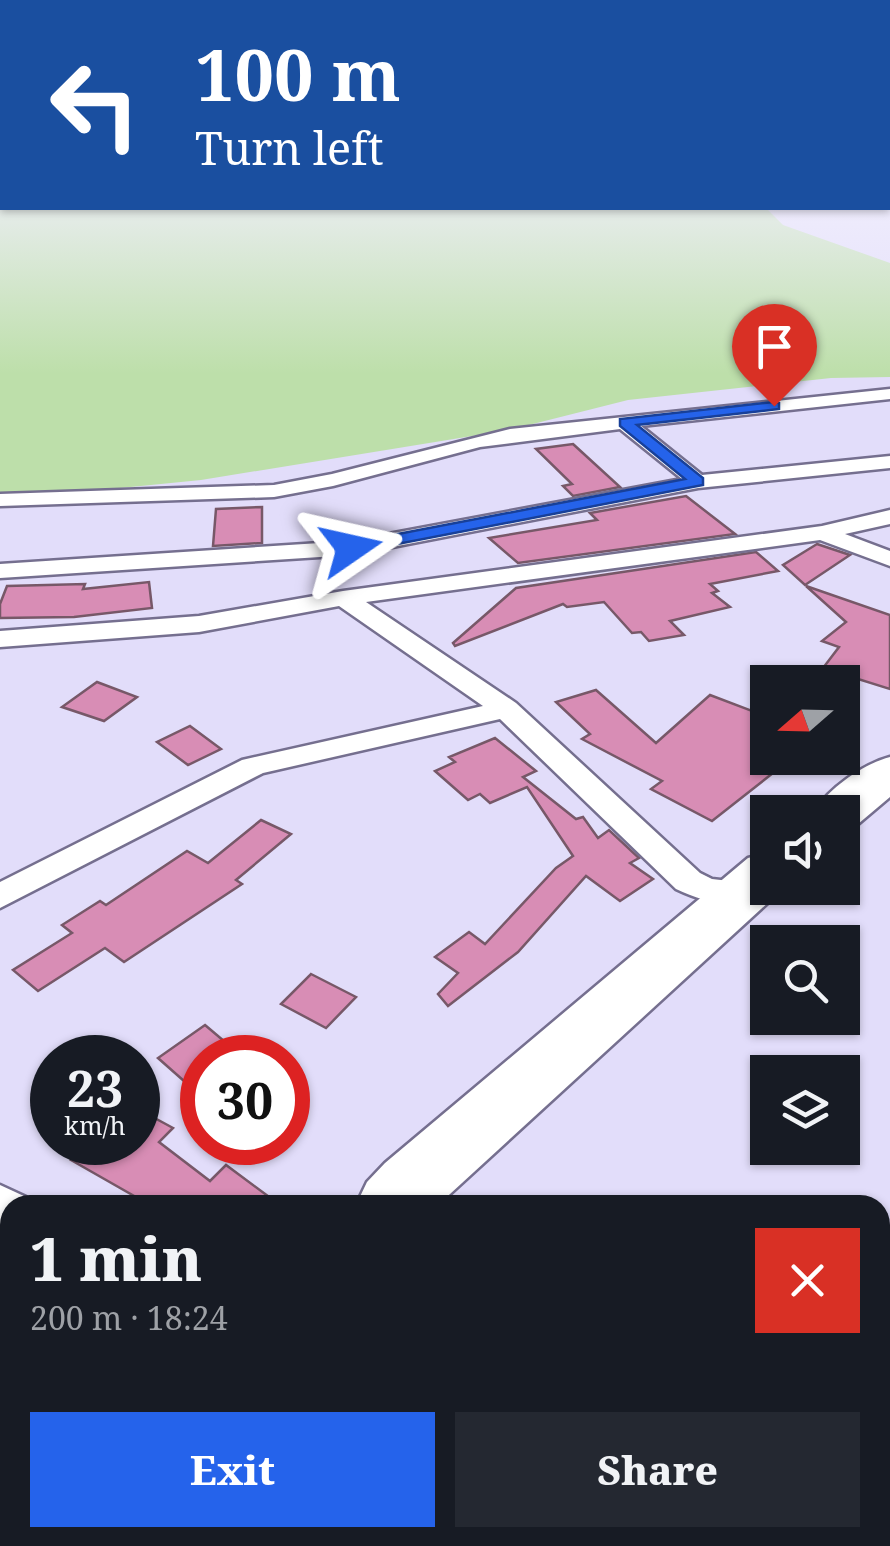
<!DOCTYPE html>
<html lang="en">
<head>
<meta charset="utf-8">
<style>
  :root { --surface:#171b24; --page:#242831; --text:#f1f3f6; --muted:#9ea1a6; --accent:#2563eb }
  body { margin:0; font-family:"Noto Serif",serif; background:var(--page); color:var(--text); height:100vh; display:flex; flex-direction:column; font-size:38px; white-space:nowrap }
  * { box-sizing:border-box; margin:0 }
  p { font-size:32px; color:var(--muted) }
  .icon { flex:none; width:55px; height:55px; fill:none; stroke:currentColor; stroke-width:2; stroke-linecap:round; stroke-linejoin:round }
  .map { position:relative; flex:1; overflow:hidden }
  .panel { position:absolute; left:0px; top:1195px; width:890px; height:352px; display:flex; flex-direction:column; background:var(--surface); border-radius:30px 30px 0 0; box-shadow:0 2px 8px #0004 }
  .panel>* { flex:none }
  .hud { position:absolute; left:0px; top:0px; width:890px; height:210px; box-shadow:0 2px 8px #0004; background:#1a4fa0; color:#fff; overflow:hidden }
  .needle { width:65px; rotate:250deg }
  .tools { position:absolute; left:750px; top:665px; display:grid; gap:20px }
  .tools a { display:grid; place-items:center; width:110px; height:110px; border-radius:0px; background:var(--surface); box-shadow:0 2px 8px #0004; font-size:50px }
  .speed { position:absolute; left:30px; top:1035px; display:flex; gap:20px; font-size:50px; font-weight:700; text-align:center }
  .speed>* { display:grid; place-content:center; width:130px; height:130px; border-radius:50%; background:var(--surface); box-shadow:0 2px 8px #0004; line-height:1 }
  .speed small { font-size:25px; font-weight:400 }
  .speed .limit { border:15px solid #d22; background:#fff; color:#111 }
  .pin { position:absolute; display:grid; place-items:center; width:85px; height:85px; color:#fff; margin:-102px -42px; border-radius:50% 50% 50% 0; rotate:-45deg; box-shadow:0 0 10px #0007 }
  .pin .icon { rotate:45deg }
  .me { position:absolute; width:110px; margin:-55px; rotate:79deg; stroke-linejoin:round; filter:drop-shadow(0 0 8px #0008) }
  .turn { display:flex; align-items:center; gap:35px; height:210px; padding:0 30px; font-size:45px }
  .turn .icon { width:130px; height:130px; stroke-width:2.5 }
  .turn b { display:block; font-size:70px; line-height:85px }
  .round { display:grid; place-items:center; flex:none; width:105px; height:105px; border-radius:0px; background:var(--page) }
  .summary { display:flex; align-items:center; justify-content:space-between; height:170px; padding:0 30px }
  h1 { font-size:60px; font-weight:800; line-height:75px }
  .action { display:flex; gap:20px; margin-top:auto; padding:20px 30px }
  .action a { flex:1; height:115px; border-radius:0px; background:var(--accent); color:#fff; font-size:40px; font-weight:800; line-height:115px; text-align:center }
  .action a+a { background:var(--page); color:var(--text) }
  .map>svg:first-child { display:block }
  .green { fill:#bddfaa }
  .building { fill:#d88db5; stroke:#775868; stroke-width:2.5 }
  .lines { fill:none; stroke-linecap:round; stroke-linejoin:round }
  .minor-casing { stroke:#756f8f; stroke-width:5 }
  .primary-casing { stroke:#756f8f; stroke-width:5 }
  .minor { fill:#fff; fill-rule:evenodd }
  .primary { fill:#fff; fill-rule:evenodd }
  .route { fill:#2563eb; stroke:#184099; stroke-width:2.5 }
</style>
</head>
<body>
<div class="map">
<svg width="890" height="1546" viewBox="0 0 890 1546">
  <rect width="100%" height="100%" fill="#e2ddfa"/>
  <polygon class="green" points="0,158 2,208 766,208 783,225 890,263 890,377 831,378 628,400 509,430 201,480 0,500"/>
  <g class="building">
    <polygon points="573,444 620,487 573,496 563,486 572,484 536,449"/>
    <polygon points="686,496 735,534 518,563 489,538 597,520 590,513"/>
    <polygon points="262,507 262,543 213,546 216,509"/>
    <polygon points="817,544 850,555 805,585 783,565"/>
    <polygon points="756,552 778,571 710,584 718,591 712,593 730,607 670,621 684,635 649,641 641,632 632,633 604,602 567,607 563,604 455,646 453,643 516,588"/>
    <polygon points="149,582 152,608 74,617 0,618 0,604 7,586 85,584 83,589"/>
    <polygon points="806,586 890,615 890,689 823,668 839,647 822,641 846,622"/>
    <polygon points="97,682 137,697 104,721 62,707"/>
    <polygon points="596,690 656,743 710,695 768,717 768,758 792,758 712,821 651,789 662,781 582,739 590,734 556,702"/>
    <polygon points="190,726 221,749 188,765 157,742"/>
    <polygon points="495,738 536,771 523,777 576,819 583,817 598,838 609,830 639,858 630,863 653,879 620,901 586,876 518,952 448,1006 438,994 458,973 435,957 469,932 485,944 556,868 573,856 527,787 490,803 480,794 468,800 435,771 455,762 449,757"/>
    <polygon points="261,820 291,834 236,880 242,884 124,962 105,948 38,991 13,970 72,933 62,925 100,901 106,905 187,851 208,863"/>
    <polygon points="311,974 356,997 326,1028 281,1004"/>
    <polygon points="205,1025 244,1058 202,1058 202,1097 158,1058"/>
    <polygon points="138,1109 173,1128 159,1142 210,1181 226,1165 280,1205 150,1205 71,1160 88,1142 138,1142"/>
  </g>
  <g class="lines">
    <defs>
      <g id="minor">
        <polygon points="890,389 890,399 641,426 702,475 890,456 890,468 698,488 351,555 0,578 0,564 351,541 682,479 620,429 480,447 333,486 274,497 0,506 0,494 274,485 332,474 510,429"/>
        <path d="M890,510V524L845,534L890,551V566L820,540L366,602L516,703L700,873L712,879L755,884L760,892L755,900C728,908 701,901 676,889L500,719L263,773L0,908V882L242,760L483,706L339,606L199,632L0,647V631L199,616L343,591L822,526Z"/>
        <polygon points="0,1185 26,1197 29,1205 10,1205 10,1230 0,1227"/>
      </g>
      <g id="primary">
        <path d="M890,757V797L858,824L842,828V812H814C828,789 863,764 890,757Z"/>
        <polygon points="768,853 768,888 784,888 438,1205 356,1205 367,1182 385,1163 748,858"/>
        <polygon points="109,1538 200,1538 197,1546 105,1546"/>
      </g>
    </defs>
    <use href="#minor" class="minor-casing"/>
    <use href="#primary" class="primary-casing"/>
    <use href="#minor" class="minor"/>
    <use href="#primary" class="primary"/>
  </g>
  <linearGradient id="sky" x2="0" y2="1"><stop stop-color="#69adde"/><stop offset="0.42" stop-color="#f2f0fd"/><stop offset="1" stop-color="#f2f0fd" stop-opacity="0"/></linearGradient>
  <rect width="890" height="374" fill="url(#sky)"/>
  <polygon class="route" points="774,402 779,403 779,409 637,425 703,478 703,485 351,553 342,548 351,543 685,479 620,426 620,419"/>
</svg>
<div class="tools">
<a><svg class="needle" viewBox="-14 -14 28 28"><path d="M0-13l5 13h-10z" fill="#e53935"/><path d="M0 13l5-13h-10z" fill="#9ea1a6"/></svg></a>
<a><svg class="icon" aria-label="sound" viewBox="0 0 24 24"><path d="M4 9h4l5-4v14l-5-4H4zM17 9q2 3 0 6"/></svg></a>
<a><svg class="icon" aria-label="search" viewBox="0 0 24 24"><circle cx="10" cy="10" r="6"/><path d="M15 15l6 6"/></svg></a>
<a><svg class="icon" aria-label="layers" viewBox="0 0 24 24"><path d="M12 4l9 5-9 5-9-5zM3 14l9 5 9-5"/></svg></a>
</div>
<div class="speed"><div>23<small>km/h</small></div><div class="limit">30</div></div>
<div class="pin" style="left:774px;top:406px;background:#d93025"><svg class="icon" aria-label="arrive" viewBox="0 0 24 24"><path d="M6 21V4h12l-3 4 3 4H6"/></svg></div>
<svg class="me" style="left:351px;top:548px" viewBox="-20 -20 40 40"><path d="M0-17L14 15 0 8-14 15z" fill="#2563eb" stroke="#fff" stroke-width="4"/></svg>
<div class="hud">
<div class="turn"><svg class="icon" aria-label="left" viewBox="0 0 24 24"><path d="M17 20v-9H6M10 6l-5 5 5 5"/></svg><div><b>100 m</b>Turn left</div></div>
</div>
<section class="panel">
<div class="summary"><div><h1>1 min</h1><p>200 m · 18:24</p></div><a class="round" style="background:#d93025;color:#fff"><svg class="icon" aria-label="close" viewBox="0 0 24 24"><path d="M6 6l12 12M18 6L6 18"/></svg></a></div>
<div class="action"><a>Exit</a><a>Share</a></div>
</section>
</div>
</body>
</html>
